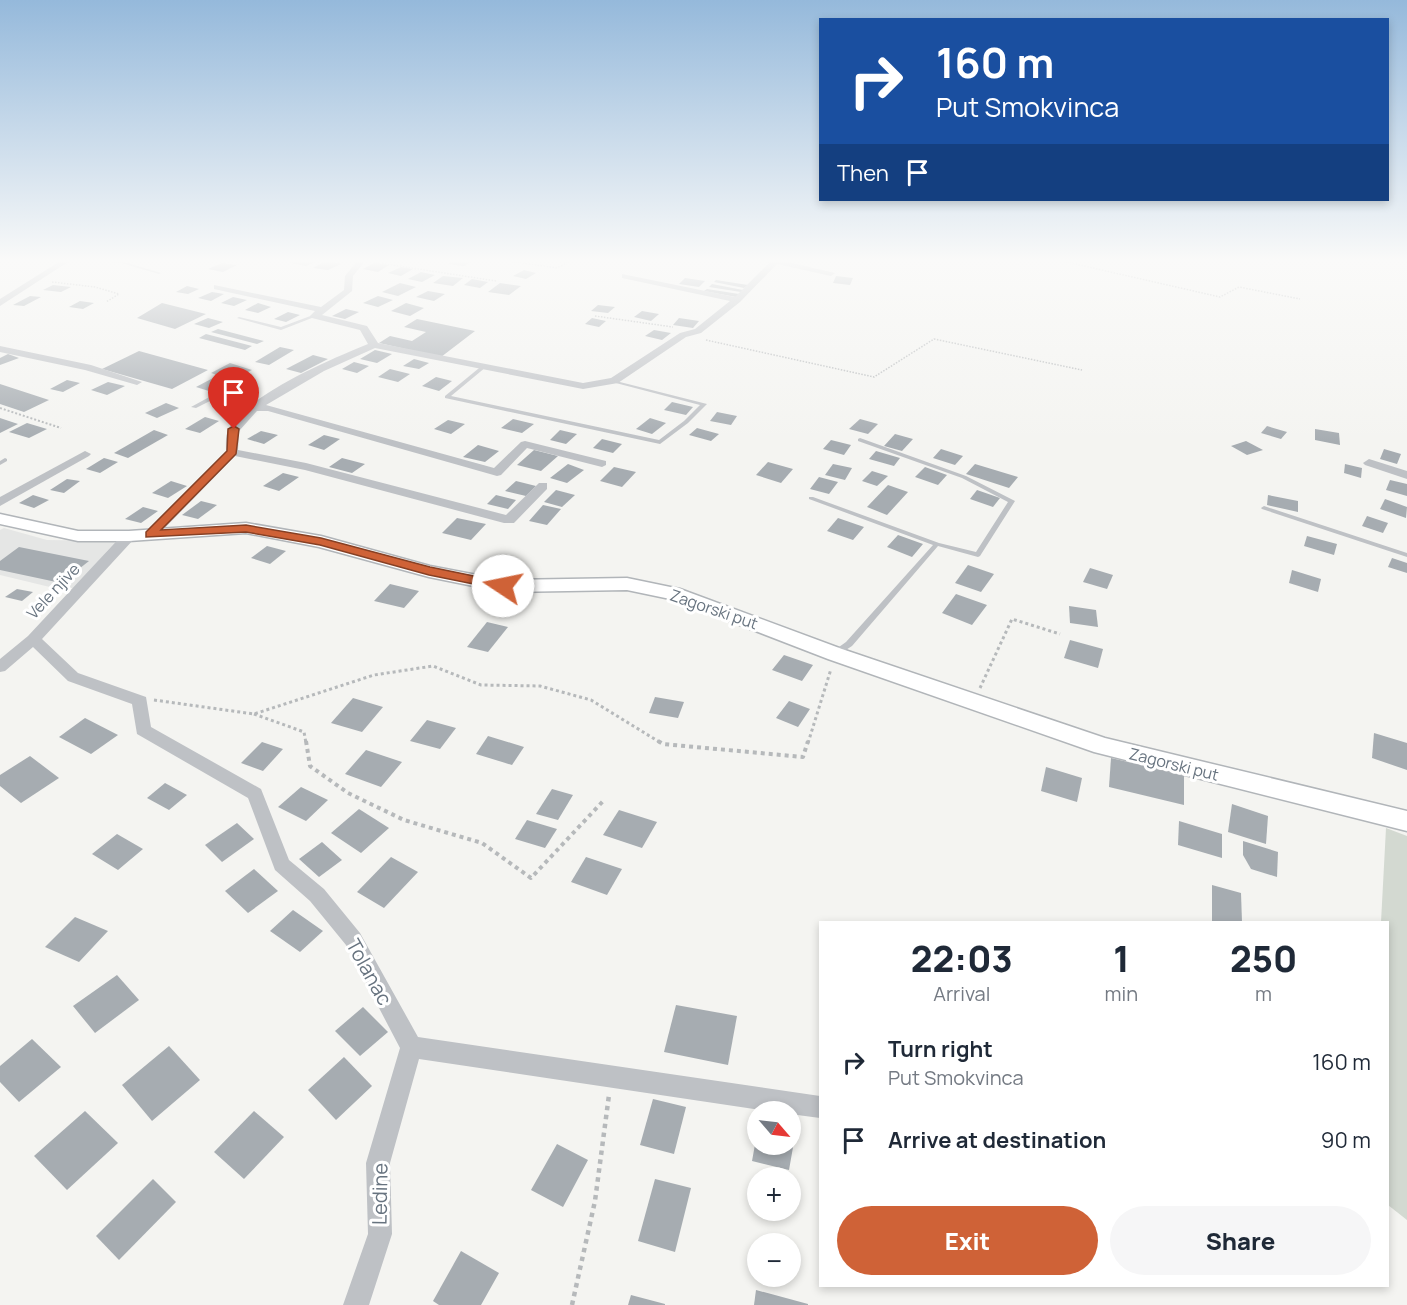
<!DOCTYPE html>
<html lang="en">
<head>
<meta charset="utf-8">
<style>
  :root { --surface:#fff; --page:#f6f6f7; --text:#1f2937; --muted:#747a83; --accent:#cf6237 }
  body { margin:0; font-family:Manrope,sans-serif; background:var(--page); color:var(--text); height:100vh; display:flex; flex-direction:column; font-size:22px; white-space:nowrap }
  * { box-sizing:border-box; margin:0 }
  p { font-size:20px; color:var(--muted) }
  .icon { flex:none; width:33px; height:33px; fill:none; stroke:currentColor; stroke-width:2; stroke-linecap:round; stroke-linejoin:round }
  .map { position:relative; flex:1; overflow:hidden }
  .drawer { position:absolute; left:819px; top:921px; width:570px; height:366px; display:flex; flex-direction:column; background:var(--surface); border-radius:0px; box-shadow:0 3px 9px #0003 }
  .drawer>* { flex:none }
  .top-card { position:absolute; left:819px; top:18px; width:570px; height:183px; border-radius:0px; box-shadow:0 3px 9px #0003; background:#1a4fa0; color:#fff; overflow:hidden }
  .needle { width:39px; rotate:118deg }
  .buttons { position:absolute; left:747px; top:1101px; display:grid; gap:12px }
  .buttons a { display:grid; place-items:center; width:54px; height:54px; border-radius:50%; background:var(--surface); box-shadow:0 3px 9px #0003; font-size:30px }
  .pin { position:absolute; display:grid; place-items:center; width:51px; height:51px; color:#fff; margin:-62px -26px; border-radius:50% 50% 50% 0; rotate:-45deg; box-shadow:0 0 6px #0007 }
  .pin .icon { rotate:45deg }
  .me { position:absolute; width:66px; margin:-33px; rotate:281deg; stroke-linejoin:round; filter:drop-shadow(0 0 4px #0008) }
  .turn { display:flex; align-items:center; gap:21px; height:126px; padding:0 18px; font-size:27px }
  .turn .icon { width:78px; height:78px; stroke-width:2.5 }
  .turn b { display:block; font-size:42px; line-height:51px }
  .then { display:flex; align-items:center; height:57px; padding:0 18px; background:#0003; gap:12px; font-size:22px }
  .eta { display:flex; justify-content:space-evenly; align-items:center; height:102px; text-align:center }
  .eta b { font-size:36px; font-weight:800; line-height:42px }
  .cta { display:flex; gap:12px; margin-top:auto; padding:12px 18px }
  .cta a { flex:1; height:69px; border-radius:36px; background:var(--accent); color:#fff; font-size:24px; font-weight:800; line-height:69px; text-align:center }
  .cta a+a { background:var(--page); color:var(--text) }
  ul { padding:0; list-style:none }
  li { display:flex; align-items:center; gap:18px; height:78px; padding:0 18px }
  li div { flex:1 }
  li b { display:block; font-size:22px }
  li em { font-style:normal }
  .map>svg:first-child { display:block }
  .built { fill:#e5e6e5 }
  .green { fill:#d3d9d1 }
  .building { fill:#a6acb1 }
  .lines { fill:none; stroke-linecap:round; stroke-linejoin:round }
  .secondary-casing { stroke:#b1b5b9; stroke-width:3 }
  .path-far4 { stroke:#b6b9bb; stroke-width:1.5; stroke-dasharray:1.5 1.5; stroke-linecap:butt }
  .path-far3 { stroke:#b6b9bb; stroke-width:2; stroke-dasharray:2 2; stroke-linecap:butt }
  .path-far2 { stroke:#b6b9bb; stroke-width:3; stroke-dasharray:3 3; stroke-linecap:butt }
  .path-far1 { stroke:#b6b9bb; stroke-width:4; stroke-dasharray:4 4; stroke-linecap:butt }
  .path { stroke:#b6b9bb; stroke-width:4.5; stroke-dasharray:4.5 4.5; stroke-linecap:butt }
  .service { fill:#bec1c5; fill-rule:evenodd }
  .minor { fill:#bec1c5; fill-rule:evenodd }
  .secondary { fill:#fff; fill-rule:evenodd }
  .route { fill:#cf6237; stroke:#874024; stroke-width:1.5 }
  .labels { text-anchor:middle; stroke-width:6; stroke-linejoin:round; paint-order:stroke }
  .street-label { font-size:16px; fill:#67737f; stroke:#fff }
  .near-street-label { font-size:20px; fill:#67737f; stroke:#fff }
</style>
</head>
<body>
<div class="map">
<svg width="1407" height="1305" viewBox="0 0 1407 1305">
  <rect width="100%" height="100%" fill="#f4f4f1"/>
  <polygon class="built" points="4,528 47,540 116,541 74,588 54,588 0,575 0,530"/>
  <polygon class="green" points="1386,828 1407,836 1407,1220 1388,1205 1388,922 1381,922"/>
  <g class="building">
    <polygon points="298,260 318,260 306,266 291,263"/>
    <polygon points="455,260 474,260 464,266 448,264"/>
    <polygon points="326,261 341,264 328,270 313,268"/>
    <polygon points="222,263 237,265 223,272 208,269"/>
    <polygon points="374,263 389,265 378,272 363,269"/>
    <polygon points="401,267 413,269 401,276 388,273"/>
    <polygon points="524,270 536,273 526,279 513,276"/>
    <polygon points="421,272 435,275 422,282 408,279"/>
    <polygon points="443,276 463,278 453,286 433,283"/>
    <polygon points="836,276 853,278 850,285 833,283"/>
    <polygon points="685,278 705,281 699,287 679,284"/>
    <polygon points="472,279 488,282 480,288 464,285"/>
    <polygon points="716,280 748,285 744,288 714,282"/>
    <polygon points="400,283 416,287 398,296 382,292"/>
    <polygon points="500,283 521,286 509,295 488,292"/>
    <polygon points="712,284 743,290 741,292 709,287"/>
    <polygon points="53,285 71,287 61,292 43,290"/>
    <polygon points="187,286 199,289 188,294 176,292"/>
    <polygon points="707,289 739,294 736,297 704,291"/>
    <polygon points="428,291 445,294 434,301 416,297"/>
    <polygon points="212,292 224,294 211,301 198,298"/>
    <polygon points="30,296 41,297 24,306 13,305"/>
    <polygon points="378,296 393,300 378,307 363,303"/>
    <polygon points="233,297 247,300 234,306 221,303"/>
    <polygon points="80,301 94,303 83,309 69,307"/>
    <polygon points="162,303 206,314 175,329 137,318"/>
    <polygon points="258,303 271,307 258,313 245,310"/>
    <polygon points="406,303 424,308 410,316 391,311"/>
    <polygon points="598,305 615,307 608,313 591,311"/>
    <polygon points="346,309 359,312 345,319 332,316"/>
    <polygon points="642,311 659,314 651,321 634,317"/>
    <polygon points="288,312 300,315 286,322 274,319"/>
    <polygon points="208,318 223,322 209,328 194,324"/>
    <polygon points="592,318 606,321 599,327 585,324"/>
    <polygon points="679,318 699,321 693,328 673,325"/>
    <polygon points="417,319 475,331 441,357 379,343 390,336 412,341 426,332 404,327"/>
    <polygon points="218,329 264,341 257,344 211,332"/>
    <polygon points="654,330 671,333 662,340 645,336"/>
    <polygon points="206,334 252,346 245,350 199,338"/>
    <polygon points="280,347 294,350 269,365 255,362"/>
    <polygon points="375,350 392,354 377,363 360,359"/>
    <polygon points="139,351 208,370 172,389 102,369"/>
    <polygon points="8,354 19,358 0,365 0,358"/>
    <polygon points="313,355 328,359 301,373 286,369"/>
    <polygon points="414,359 429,363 419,369 403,366"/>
    <polygon points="354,362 369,366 357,373 342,369"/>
    <polygon points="230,363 252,370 232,380 211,373"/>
    <polygon points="390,369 410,374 398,382 378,377"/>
    <polygon points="436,377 452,381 439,391 422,386"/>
    <polygon points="213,378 229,383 212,392 196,387"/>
    <polygon points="67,380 80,383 63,392 50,389"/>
    <polygon points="108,382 125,386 107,395 91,390"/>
    <polygon points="0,384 49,400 24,412 0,404"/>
    <polygon points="672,402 693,407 686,415 664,410"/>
    <polygon points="166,403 179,408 157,418 145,413"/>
    <polygon points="717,412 737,416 731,425 710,421"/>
    <polygon points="205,417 219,421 200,433 185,429"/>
    <polygon points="0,418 18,424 0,433"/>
    <polygon points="650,418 666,423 652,434 636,429"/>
    <polygon points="513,419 534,424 522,433 501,428"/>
    <polygon points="860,419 878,424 868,434 849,429"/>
    <polygon points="448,420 465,424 451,434 434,429"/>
    <polygon points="27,423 47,429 29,438 9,432"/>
    <polygon points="1267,426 1287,432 1281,439 1261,433"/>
    <polygon points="697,428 719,434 711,441 689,435"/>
    <polygon points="1315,429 1339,433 1340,445 1315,440"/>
    <polygon points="154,430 168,435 128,458 114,453"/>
    <polygon points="560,430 577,434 566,444 550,440"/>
    <polygon points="261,431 278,435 264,444 247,439"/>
    <polygon points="895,434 913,439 902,451 884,446"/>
    <polygon points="324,435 340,439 324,450 308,445"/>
    <polygon points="602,439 622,444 613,453 593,448"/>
    <polygon points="831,440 851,445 844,455 823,449"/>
    <polygon points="1246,441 1263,450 1247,455 1231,446"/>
    <polygon points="478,445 499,451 485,462 463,457"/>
    <polygon points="941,449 963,456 955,465 933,458"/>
    <polygon points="1384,449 1401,454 1397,464 1380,459"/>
    <polygon points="534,450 558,456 541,471 517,465"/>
    <polygon points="876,451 900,458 894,466 869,459"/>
    <polygon points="104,458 118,462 100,473 86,469"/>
    <polygon points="342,458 365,464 352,473 329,467"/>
    <polygon points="768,462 793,469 781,483 756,475"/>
    <polygon points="568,464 584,470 567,483 550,478"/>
    <polygon points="833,464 852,468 845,480 825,475"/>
    <polygon points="975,464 1018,477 1009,488 966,474"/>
    <polygon points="1345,464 1362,468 1361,478 1344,473"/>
    <polygon points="614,467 636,472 622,487 600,481"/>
    <polygon points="925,467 947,475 938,485 915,477"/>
    <polygon points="872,471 888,476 877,486 862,481"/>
    <polygon points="283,473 299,477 279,491 263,486"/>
    <polygon points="819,477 838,482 829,494 810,489"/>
    <polygon points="67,479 80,481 64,493 50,490"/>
    <polygon points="1390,480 1407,484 1407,496 1386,490"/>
    <polygon points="171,481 187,486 168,498 152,493"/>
    <polygon points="516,481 536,486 526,496 505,491"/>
    <polygon points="888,485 908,492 887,515 867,507"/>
    <polygon points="556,490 575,495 562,507 544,502"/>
    <polygon points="977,490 1000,498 993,507 970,499"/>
    <polygon points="33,495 49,500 34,508 19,503"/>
    <polygon points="496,495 516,500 508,509 487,504"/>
    <polygon points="1268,495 1298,501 1298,512 1267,505"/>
    <polygon points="1385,499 1407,507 1406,518 1380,509"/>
    <polygon points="201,501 217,505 198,519 182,515"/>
    <polygon points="543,505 561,509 547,525 529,521"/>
    <polygon points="143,507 158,511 141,523 125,519"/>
    <polygon points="1367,516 1388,523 1383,533 1362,526"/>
    <polygon points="457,518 486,524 471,540 442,533"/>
    <polygon points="838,518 864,527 853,540 827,531"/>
    <polygon points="898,535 923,544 912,557 887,547"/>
    <polygon points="1307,536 1337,544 1334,555 1304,546"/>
    <polygon points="267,546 286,551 270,564 251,558"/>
    <polygon points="19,547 89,561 61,583 0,570 0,561"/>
    <polygon points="1392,558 1407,563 1407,573 1388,567"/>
    <polygon points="968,565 994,574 981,592 955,583"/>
    <polygon points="1090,568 1113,575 1107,589 1083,582"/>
    <polygon points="1292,570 1321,579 1318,592 1289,583"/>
    <polygon points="390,584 419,591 404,608 374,601"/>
    <polygon points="17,589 33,592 22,601 5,597"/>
    <polygon points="956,594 987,605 972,625 942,613"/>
    <polygon points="1069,606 1096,610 1098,627 1070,623"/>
    <polygon points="487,622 508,627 488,652 467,647"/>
    <polygon points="1070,640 1103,649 1098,668 1064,658"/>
    <polygon points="784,655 813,665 802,681 772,670"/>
    <polygon points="655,697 684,702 678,718 649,713"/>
    <polygon points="353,698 383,707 362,732 331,723"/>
    <polygon points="789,701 810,709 798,727 776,718"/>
    <polygon points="85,718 118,735 91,754 59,737"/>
    <polygon points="427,720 456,728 440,749 410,741"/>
    <polygon points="1374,733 1407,743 1407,770 1372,758"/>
    <polygon points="488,736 524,747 512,765 476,754"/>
    <polygon points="262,742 283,749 263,771 241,763"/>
    <polygon points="366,750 402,762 381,787 345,774"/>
    <polygon points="30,756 59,778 21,803 0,786 0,775"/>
    <polygon points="1111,758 1184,775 1184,805 1109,787"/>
    <polygon points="1046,767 1082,778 1077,802 1041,791"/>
    <polygon points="165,783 187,795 169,810 147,798"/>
    <polygon points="301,787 328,800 306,821 278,807"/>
    <polygon points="552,789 573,795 558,820 536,814"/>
    <polygon points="1232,804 1268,816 1266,844 1228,832"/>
    <polygon points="359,809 389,828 361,853 331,833"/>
    <polygon points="619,810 657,822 642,848 603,835"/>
    <polygon points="527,820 557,829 545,848 515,839"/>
    <polygon points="1179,821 1222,834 1222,858 1178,845"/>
    <polygon points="237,823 254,839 222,862 205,845"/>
    <polygon points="117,834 143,849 118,870 92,854"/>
    <polygon points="1243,841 1278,852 1277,877 1251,869 1243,855"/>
    <polygon points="322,842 342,860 319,877 299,859"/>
    <polygon points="391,857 418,872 384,908 357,892"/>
    <polygon points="586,857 622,869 607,895 571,882"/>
    <polygon points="254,869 278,891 248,913 225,891"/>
    <polygon points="1212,885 1241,893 1242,922 1212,922"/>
    <polygon points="293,910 323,931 300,952 270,931"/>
    <polygon points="75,917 108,931 79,962 45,947"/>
    <polygon points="117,975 139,1000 95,1033 73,1006"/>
    <polygon points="676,1005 737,1016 728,1065 664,1052"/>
    <polygon points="363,1007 388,1032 360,1056 335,1031"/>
    <polygon points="32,1039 61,1067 19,1102 0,1082 0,1066"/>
    <polygon points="169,1046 200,1080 152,1121 122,1085"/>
    <polygon points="344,1057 372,1086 336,1120 308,1090"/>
    <polygon points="653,1099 686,1107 674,1154 640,1145"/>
    <polygon points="85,1111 118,1143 67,1190 34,1156"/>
    <polygon points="254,1111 284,1137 244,1179 214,1152"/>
    <polygon points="790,1135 795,1136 789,1170 752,1161 756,1139 758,1144 790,1144"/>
    <polygon points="557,1144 588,1160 563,1207 531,1190"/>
    <polygon points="153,1179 176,1202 119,1260 96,1236"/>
    <polygon points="655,1179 691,1188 675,1252 638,1241"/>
    <polygon points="461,1251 499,1273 481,1305 439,1305 433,1301"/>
    <polygon points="756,1290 808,1304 808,1305 754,1305"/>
    <polygon points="631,1295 665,1304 665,1305 628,1305"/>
  </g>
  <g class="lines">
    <defs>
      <polygon id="secondary" points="0,514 78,531 129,531 246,523 321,536 430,566 503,580 627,578 680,589 842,649 1105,738 1407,811 1407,831 1094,752 828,659 675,600 627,590 503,592 429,577 319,547 246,533 129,541 78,541 0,524"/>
    </defs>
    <use href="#secondary" class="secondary-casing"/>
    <g class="path-far4">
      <polyline points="502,260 557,268 572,260"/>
      <polyline points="1058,260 1220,297 1239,287 1300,299"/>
      <polyline points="373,262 496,281"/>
      <polyline points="52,282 95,287 119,294 106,302"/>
      <polyline points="595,316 673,327"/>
      <polyline points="706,340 874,377 934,339 1082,370"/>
    </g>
    <polyline class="path-far3" points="0,408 61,428"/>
    <g class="path-far2">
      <polyline points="980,688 1012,619 1060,634"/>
      <polyline points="154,700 254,714 374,675 433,666 481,685 540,686 591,700 661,743"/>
      <polyline points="254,714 304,732 306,743"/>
      <polyline points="808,743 831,669"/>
    </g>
    <g class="path-far1">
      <polyline points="306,741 310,766 348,793 404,820 482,843 531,878 605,799"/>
      <polyline points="658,741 663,744 803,757 808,741"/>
    </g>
    <polyline class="path" points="572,1305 595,1201 609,1095"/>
    <g class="service">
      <polygon points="93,260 121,261 161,273 159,274 121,263 95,261"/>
      <polygon points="313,315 317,316 281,330 237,318 239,317 281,327"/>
      <polygon points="484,364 487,366 486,367 451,396 659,440 684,421 700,405 612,382 612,380 707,404 688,423 660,444 445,398 445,396"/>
      <polygon points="213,395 257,407 258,408 255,410 214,399 196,408 191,407"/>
      <polygon points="860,438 966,476 1015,501 980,556 978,557 938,546 852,646 835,657 832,656 831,654 832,652 846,642 933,545 809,499 809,497 813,497 939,543 976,552 1008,502 962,478 858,441 858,439"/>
      <polygon points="5,458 7,459 7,461 0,465 0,461"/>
      <polygon points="1264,506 1407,553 1407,557 1262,509 1261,508"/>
    </g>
    <g class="minor">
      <polygon points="62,260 71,260 0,306 0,299"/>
      <path d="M358,260H366L353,276L352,291L322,315L367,326L378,343L583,383L611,378L680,333L695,329L730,301L622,278V274L735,297L769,263L764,260H779L835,273L831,276L777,264L740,302L701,333L686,337L618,383L583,389L375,348L324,371L266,405L494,468L521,442L525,441L606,461V465L602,467L527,448L501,475L497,476L268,411H257L239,431L238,450L306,463L506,515L539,483H547V489L514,523H504L305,470L235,456L155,538H145L143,535L145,532L226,451C226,444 225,435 229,428C249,394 331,359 368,344L360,330L312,318L310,316L315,311L214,289V285L321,307L344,290L345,276Z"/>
      <polygon points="0,346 91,365 142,382 137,385 85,370 0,352"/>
      <polygon points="85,451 91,454 89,456 0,506 0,497"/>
      <polygon points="1369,459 1407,471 1407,479 1365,465 1363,463"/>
      <polygon points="129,532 134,533 136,536 134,539 42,639 78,673 146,697 151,727 261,789 289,860 324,889 360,933 418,1037 820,1096 820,1118 790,1114 790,1112 774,1112 419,1059 390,1163 392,1234 369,1305 343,1305 368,1234 366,1163 400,1048 346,945 310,901 275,870 248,798 137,734 132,704 68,681 33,647 5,671 0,672 0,659 28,636 124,533"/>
    </g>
    <use href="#secondary" class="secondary"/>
  </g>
  <linearGradient id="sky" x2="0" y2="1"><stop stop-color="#95b9db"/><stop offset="0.59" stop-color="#fafaf9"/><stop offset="1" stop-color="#fafaf9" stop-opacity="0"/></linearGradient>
  <rect width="1407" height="442" fill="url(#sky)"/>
  <polygon class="route" points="234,426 239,429 236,454 161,530 246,525 321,538 430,567 503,582 509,586 503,590 429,575 320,545 246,532 146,537 146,532 227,451 228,429"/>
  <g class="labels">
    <g class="street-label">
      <text transform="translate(53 591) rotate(-47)" y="6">Vele njive</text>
      <text transform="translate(714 609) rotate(19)" y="6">Zagorski put</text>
      <text transform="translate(1174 764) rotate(14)" y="6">Zagorski put</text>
    </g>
    <g class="near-street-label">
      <text transform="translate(369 972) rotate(61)" y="7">Tolanac</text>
      <text transform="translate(380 1194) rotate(-89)" y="7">Ledine</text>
    </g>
  </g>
</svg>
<div class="buttons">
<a><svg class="needle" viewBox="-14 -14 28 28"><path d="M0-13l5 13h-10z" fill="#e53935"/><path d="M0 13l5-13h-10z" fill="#747a83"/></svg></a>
<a>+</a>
<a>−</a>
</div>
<div class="pin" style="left:234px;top:429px;background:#d93025"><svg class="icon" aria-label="arrive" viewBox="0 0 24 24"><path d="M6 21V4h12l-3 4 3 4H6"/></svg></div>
<svg class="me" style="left:503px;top:586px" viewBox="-20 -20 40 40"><circle r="19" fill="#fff"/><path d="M0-13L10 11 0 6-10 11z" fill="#cf6237"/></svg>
<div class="top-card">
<div class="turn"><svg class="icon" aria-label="right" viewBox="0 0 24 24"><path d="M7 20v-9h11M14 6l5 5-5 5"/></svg><div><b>160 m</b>Put Smokvinca</div></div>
<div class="then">Then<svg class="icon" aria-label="arrive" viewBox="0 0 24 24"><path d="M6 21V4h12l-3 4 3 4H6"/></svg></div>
</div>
<section class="drawer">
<div class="eta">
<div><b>22:03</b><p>Arrival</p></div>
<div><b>1</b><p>min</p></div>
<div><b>250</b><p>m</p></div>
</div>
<ul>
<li><svg class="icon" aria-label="right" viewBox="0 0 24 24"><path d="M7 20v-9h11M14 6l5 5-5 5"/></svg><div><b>Turn right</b><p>Put Smokvinca</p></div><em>160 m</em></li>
<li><svg class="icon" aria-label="arrive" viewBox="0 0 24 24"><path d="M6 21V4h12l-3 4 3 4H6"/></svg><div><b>Arrive at destination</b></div><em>90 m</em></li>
</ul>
<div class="cta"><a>Exit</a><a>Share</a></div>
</section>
</div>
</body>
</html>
